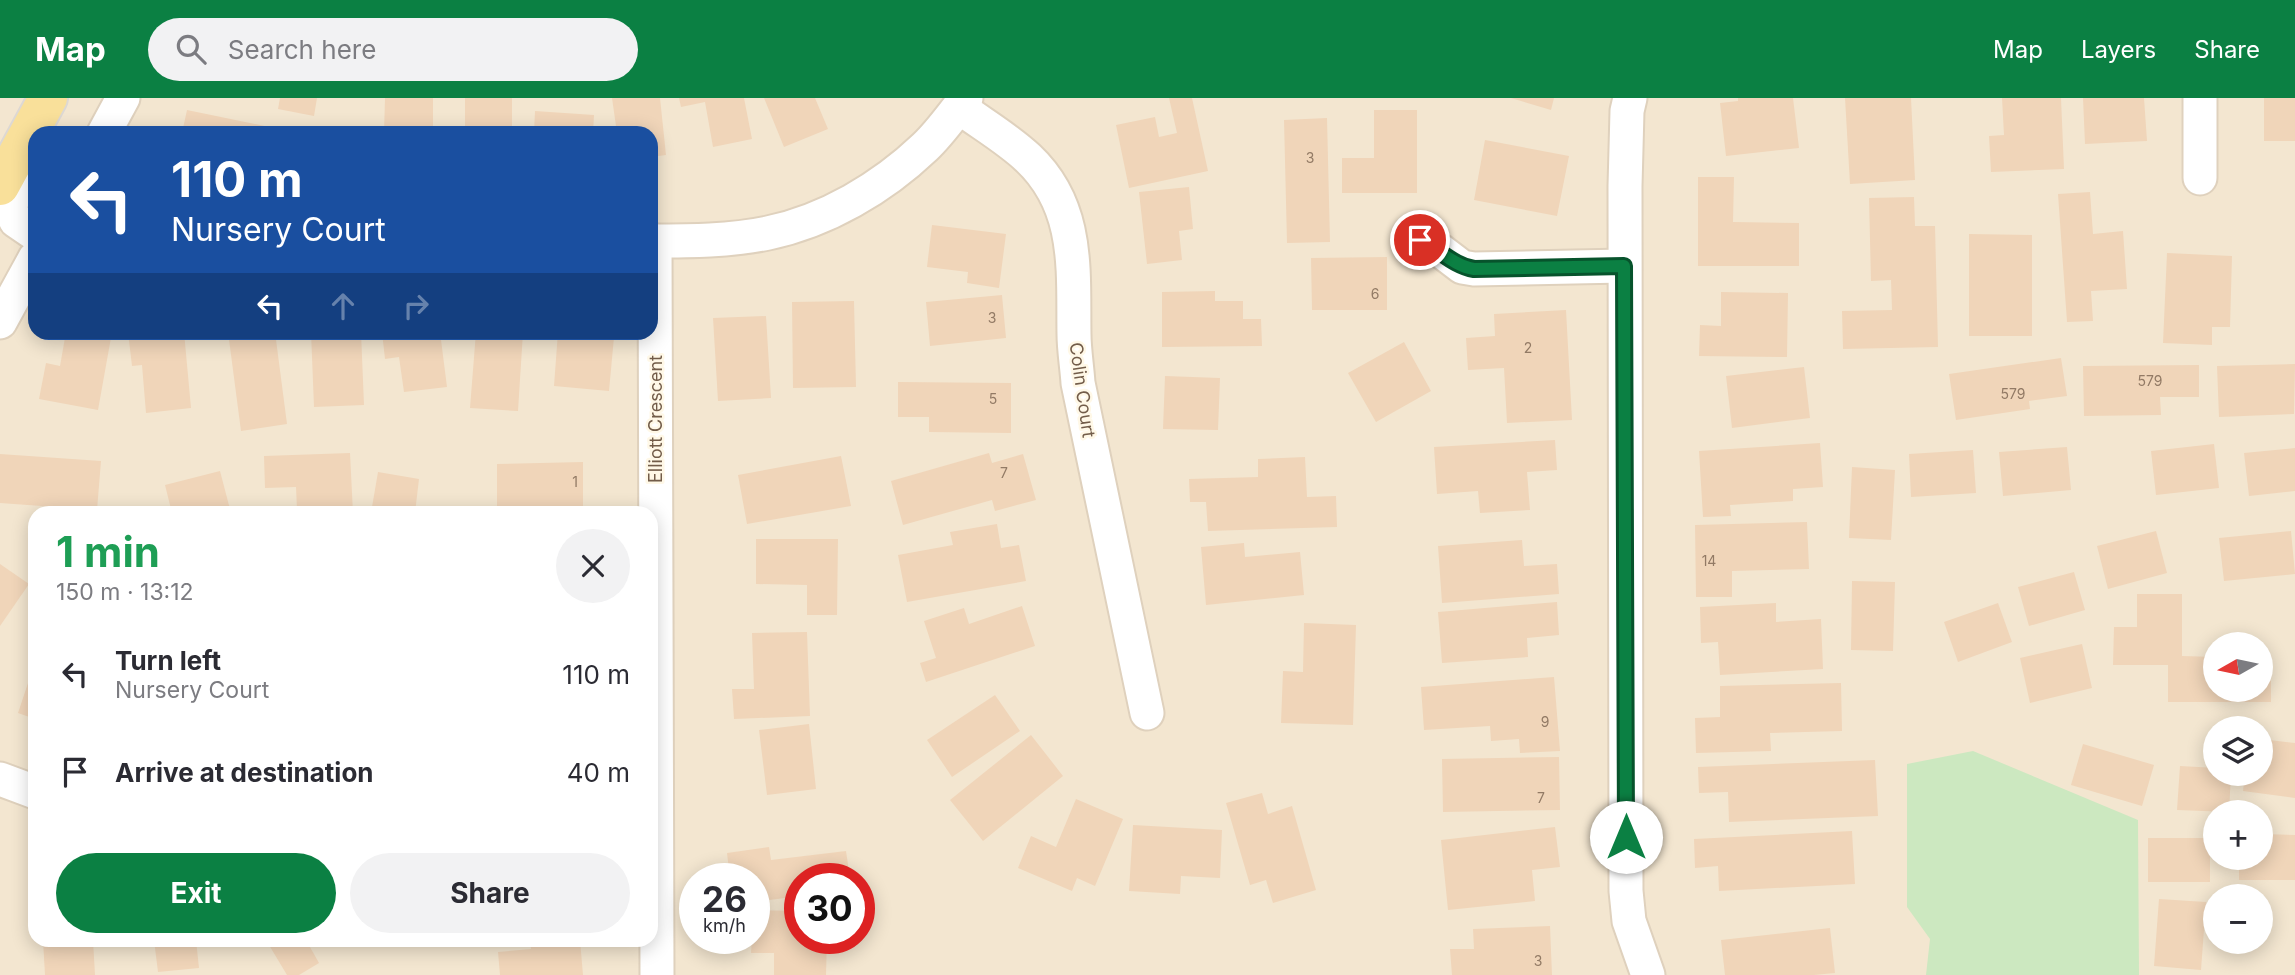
<!DOCTYPE html>
<html lang="en">
<head>
<meta charset="utf-8">
<style>
  :root { --surface:#fff; --page:#f2f2f3; --text:#2b2b33; --muted:#7c7c81; --accent:#0b8043 }
  body { margin:0; font-family:Inter,sans-serif; background:var(--page); color:var(--text); height:100vh; display:flex; flex-direction:column; font-size:26px; white-space:nowrap }
  * { box-sizing:border-box; margin:0 }
  p { font-size:23px; color:var(--muted) }
  .icon { flex:none; width:38px; height:38px; fill:none; stroke:currentColor; stroke-width:2; stroke-linecap:round; stroke-linejoin:round }
  .map { position:relative; flex:1; overflow:hidden }
  .details { position:absolute; left:28px; top:408px; width:630px; height:441px; display:flex; flex-direction:column; background:var(--surface); border-radius:21px; box-shadow:0 4px 18px #0003 }
  .details>* { flex:none }
  .guide { position:absolute; left:28px; top:28px; width:630px; height:214px; border-radius:21px; box-shadow:0 4px 18px #0003; background:#1a4fa0; color:#fff; overflow:hidden }
  .needle { width:46px; rotate:261deg }
  .fabs { position:absolute; left:2203px; top:534px; display:grid; gap:14px }
  .fabs a { display:grid; place-items:center; width:70px; height:70px; border-radius:50%; background:var(--surface); box-shadow:0 4px 18px #0003; font-size:35px }
  .speed { position:absolute; left:679px; top:765px; display:flex; gap:14px; font-size:35px; font-weight:700; text-align:center }
  .speed>* { display:grid; place-content:center; width:91px; height:91px; border-radius:50%; background:var(--surface); box-shadow:0 4px 18px #0003; line-height:1 }
  .speed small { font-size:18px; font-weight:400 }
  .speed .limit { border:10px solid #d22; background:#fff; color:#111 }
  .pin { position:absolute; display:grid; place-items:center; width:60px; height:60px; color:#fff; margin:-30px; border:4px solid #fff; border-radius:50%; box-shadow:0 2px 7px #0007 }
  .me { position:absolute; width:77px; margin:-38px; rotate:0deg; stroke-linejoin:round; filter:drop-shadow(0 0 5px #0008) }
  .turn { display:flex; align-items:center; gap:24px; height:147px; padding:0 28px; font-size:32px }
  .turn .icon { width:91px; height:91px; stroke-width:2.5 }
  .turn b { display:block; font-size:49px; line-height:60px }
  .lanes { display:flex; align-items:center; height:66px; padding:0 28px; background:#0003; justify-content:center; gap:35px; direction:ltr }
  .lanes .off { opacity:.35 }
  .round { display:grid; place-items:center; flex:none; width:74px; height:74px; border-radius:37px; background:var(--page) }
  .headline { display:flex; align-items:center; justify-content:space-between; height:119px; padding:0 28px }
  h1 { font-size:42px; font-weight:700; line-height:52px; color:#1e9e55 }
  .button { display:flex; gap:14px; margin-top:auto; padding:14px 28px }
  .button a { flex:1; height:80px; border-radius:42px; background:var(--accent); color:#fff; font-size:28px; font-weight:700; line-height:80px; text-align:center }
  .button a+a { background:var(--page); color:var(--text) }
  ul { padding:0; list-style:none }
  li { display:flex; align-items:center; gap:21px; height:98px; padding:0 28px }
  li div { flex:1 }
  li b { display:block; font-size:26px }
  li em { font-style:normal }
  header { display:flex; align-items:center; gap:42px; box-sizing:border-box; height:98px; padding:0 35px; background:var(--accent); color:#fff }
  header strong { font-size:33px }
  nav { display:flex; gap:38px; margin-inline-start:auto; font-size:24px }
  .search { width:490px; height:63px; background:var(--page); display:flex; align-items:center; gap:18px; box-sizing:border-box; padding:0 24px; border-radius:38px; color:var(--muted); font-size:26px }
  .map>svg:first-child { display:block }
  .residential { fill:#f3e6d0; fill-rule:evenodd }
  .green { fill:#cce8c0 }
  .building { fill:#f0d5b9 }
  .lines { fill:none; stroke-linecap:round; stroke-linejoin:round }
  .minor-casing { stroke:#dfd1bd; stroke-width:37 }
  .primary-casing { stroke:#ddd8d3; stroke-width:42 }
  .minor { stroke:#fff; stroke-width:33 }
  .primary { stroke:#f9e09a; stroke-width:38 }
  .route-casing { stroke:#07532c; stroke-width:18 }
  .route { stroke:#0b8043; stroke-width:12 }
  .labels { text-anchor:middle; stroke-width:5; stroke-linejoin:round; paint-order:stroke }
  .number-label { font-size:14px; fill:#927a65 }
  .street-label { font-size:18px; fill:#725c49; stroke:#fff8e7 }
</style>
</head>
<body>
<header>
<strong>Map</strong>
<div class="search"><svg class="icon" aria-label="search" viewBox="0 0 24 24"><circle cx="10" cy="10" r="6"/><path d="M15 15l6 6"/></svg>Search here</div>
<nav><a>Map</a><a>Layers</a><a>Share</a></nav>
</header>
<div class="map">
<svg width="2295" height="877" viewBox="0 0 2295 877">
  <rect width="100%" height="100%" fill="#fbf4e1"/>
  <path class="residential" d="M0,0H2295V877H0ZM35,35H651V234H35ZM35,415H651V842H35ZM2216,546H2261V592H2216ZM2216,630H2261V676H2216ZM2216,714H2261V760H2216ZM695,780H754V840H695ZM800,780H859V840H800ZM2216,798H2261V844H2216Z"/>
  <polygon class="green" points="1973,653 2138,722 2139,877 1926,877 1930,841 1907,809 1907,666"/>
  <g class="building">
    <polygon points="280,0 317,0 314,18 278,11"/>
    <polygon points="385,0 433,0 433,35 384,35"/>
    <rect x="465" y="0" width="47" height="35"/>
    <polygon points="612,0 660,0 666,57 651,59 651,35 617,35"/>
    <polygon points="679,0 744,0 752,41 713,49 705,4 681,9"/>
    <polygon points="764,0 815,0 828,31 784,49"/>
    <polygon points="1169,0 1192,0 1208,73 1129,90 1116,27 1155,19 1159,39 1177,35"/>
    <polygon points="1511,0 1554,0 1551,12"/>
    <polygon points="1738,0 1793,0 1799,50 1726,58 1720,5 1738,3"/>
    <polygon points="1845,0 1911,0 1915,82 1850,86"/>
    <polygon points="2002,0 2061,0 2064,71 1991,74 1989,38 2004,37"/>
    <polygon points="2083,0 2144,0 2147,43 2085,46"/>
    <rect x="2264" y="0" width="31" height="43"/>
    <polygon points="187,12 274,30 273,35 182,35"/>
    <polygon points="1374,12 1417,12 1417,95 1342,95 1342,60 1374,60"/>
    <polygon points="535,13 594,17 593,35 534,35"/>
    <polygon points="1327,20 1330,144 1287,145 1284,22"/>
    <polygon points="1485,42 1569,58 1557,118 1474,102"/>
    <polygon points="1698,79 1734,79 1733,124 1799,125 1799,168 1698,168"/>
    <polygon points="1189,89 1193,131 1179,133 1182,162 1147,166 1139,94"/>
    <polygon points="2090,94 2093,136 2123,133 2127,191 2091,193 2093,223 2067,224 2058,96"/>
    <polygon points="1914,99 1915,128 1935,128 1938,249 1843,251 1842,213 1892,212 1891,182 1871,183 1869,100"/>
    <polygon points="932,127 1006,136 999,190 967,185 968,174 927,169"/>
    <polygon points="1969,136 2032,137 2032,238 1969,238"/>
    <polygon points="2167,155 2232,158 2230,229 2212,229 2212,247 2163,245"/>
    <polygon points="1387,159 1387,212 1312,212 1311,160"/>
    <polygon points="1215,193 1215,203 1243,203 1243,221 1261,221 1262,248 1162,249 1162,194"/>
    <polygon points="1721,194 1788,195 1787,259 1699,258 1700,227 1721,228"/>
    <polygon points="1002,197 1006,240 930,248 926,204"/>
    <polygon points="854,203 856,289 793,290 792,204"/>
    <polygon points="1566,212 1572,322 1507,325 1504,270 1468,272 1466,240 1495,238 1494,216"/>
    <polygon points="766,218 771,300 718,303 713,220"/>
    <polygon points="66,234 112,234 98,312 39,301 46,265 60,268"/>
    <polygon points="128,234 184,234 191,310 146,315 142,267 132,268"/>
    <polygon points="228,234 275,234 287,326 241,333"/>
    <polygon points="311,234 361,234 364,307 314,309"/>
    <polygon points="382,234 440,234 447,289 404,294 399,259 385,261"/>
    <polygon points="476,234 523,234 518,313 470,310"/>
    <polygon points="558,234 614,239 609,293 554,288"/>
    <polygon points="1404,244 1431,293 1376,324 1348,275"/>
    <polygon points="2061,260 2067,298 2029,303 2030,311 1956,322 1949,276"/>
    <polygon points="2295,266 2294,316 2219,319 2217,268"/>
    <polygon points="2199,267 2199,299 2160,299 2161,317 2084,318 2083,268"/>
    <polygon points="1804,269 1810,320 1732,330 1726,278"/>
    <polygon points="1165,278 1220,280 1218,332 1163,331"/>
    <polygon points="898,284 1011,285 1011,335 929,334 929,319 898,319"/>
    <polygon points="1555,342 1557,372 1527,374 1530,412 1480,415 1478,393 1437,396 1434,349"/>
    <polygon points="1820,345 1823,389 1793,391 1793,403 1730,407 1731,418 1703,419 1699,353"/>
    <polygon points="2214,346 2219,390 2156,397 2151,353"/>
    <polygon points="2067,349 2071,392 2003,398 1999,354"/>
    <polygon points="2295,350 2295,393 2249,398 2244,355"/>
    <polygon points="1973,352 1976,395 1911,399 1909,356"/>
    <polygon points="350,355 353,415 284,415 283,413 297,412 296,389 265,390 264,358"/>
    <polygon points="989,355 992,365 1023,356 1036,402 995,413 992,402 903,427 891,383"/>
    <polygon points="0,356 101,363 97,412 0,405"/>
    <polygon points="841,358 851,408 747,426 738,377"/>
    <polygon points="1305,359 1307,399 1336,398 1337,429 1208,433 1206,404 1190,404 1189,381 1258,379 1258,361"/>
    <polygon points="583,364 583,415 497,415 497,366"/>
    <polygon points="1852,369 1895,372 1891,442 1849,440"/>
    <polygon points="220,373 231,415 172,415 165,387"/>
    <polygon points="378,374 419,381 415,415 371,415"/>
    <polygon points="1807,424 1809,471 1732,473 1732,499 1696,499 1695,427"/>
    <polygon points="997,426 1001,450 1019,447 1026,483 907,504 898,457 953,447 950,434"/>
    <polygon points="2156,433 2167,475 2108,491 2097,448"/>
    <polygon points="2291,433 2295,476 2224,483 2219,440"/>
    <polygon points="756,441 838,441 837,517 807,517 807,487 756,486"/>
    <polygon points="1522,442 1524,468 1557,466 1559,496 1442,505 1438,448"/>
    <polygon points="1244,445 1245,459 1300,454 1304,497 1206,507 1201,449"/>
    <polygon points="0,466 29,486 0,528"/>
    <polygon points="2074,474 2085,512 2029,528 2018,489"/>
    <polygon points="1852,483 1895,484 1893,553 1851,552"/>
    <polygon points="2137,496 2182,496 2182,558 2216,559 2216,592 2261,592 2261,559 2271,559 2271,604 2168,604 2168,567 2113,567 2114,529 2137,529"/>
    <polygon points="1557,504 1559,537 1527,540 1528,559 1442,565 1438,514"/>
    <polygon points="1776,505 1776,524 1821,521 1823,571 1720,577 1718,544 1701,545 1700,509"/>
    <polygon points="1998,505 2012,544 1958,564 1944,524"/>
    <polygon points="1022,508 1035,548 926,584 920,565 936,560 924,523 964,510 969,526"/>
    <polygon points="1304,525 1356,527 1353,627 1281,625 1283,573 1303,574"/>
    <polygon points="807,534 810,618 734,621 732,591 754,591 752,535"/>
    <polygon points="2082,546 2092,590 2030,605 2020,560"/>
    <polygon points="31,576 35,577 35,621 18,615"/>
    <polygon points="1554,579 1560,653 1520,655 1519,641 1491,643 1490,628 1424,632 1421,589"/>
    <polygon points="1841,585 1842,633 1770,635 1771,653 1696,655 1695,620 1720,619 1720,588"/>
    <polygon points="995,597 1020,633 952,679 927,642"/>
    <polygon points="809,626 816,691 767,697 759,632"/>
    <polygon points="1031,637 1063,678 983,743 950,702"/>
    <polygon points="2261,641 2295,645 2295,700 2243,693 2245,676 2261,676"/>
    <polygon points="2083,646 2154,667 2142,708 2071,687"/>
    <polygon points="1559,659 1560,712 1443,714 1442,661"/>
    <polygon points="1875,662 1878,718 1729,724 1728,694 1699,695 1698,669"/>
    <polygon points="2180,668 2216,670 2216,676 2231,676 2229,714 2177,712"/>
    <polygon points="1262,695 1268,716 1292,708 1316,792 1273,805 1266,782 1250,787 1226,705"/>
    <polygon points="1076,701 1123,721 1095,788 1077,780 1072,793 1018,770 1031,738 1056,749"/>
    <polygon points="1133,727 1222,732 1220,780 1181,778 1180,796 1129,793"/>
    <polygon points="1555,729 1560,769 1532,772 1535,803 1448,812 1441,742"/>
    <polygon points="1852,733 1855,786 1719,793 1718,768 1695,770 1694,741"/>
    <polygon points="2261,736 2295,737 2295,782 2239,782 2239,760 2261,760"/>
    <rect x="2148" y="740" width="62" height="44"/>
    <polygon points="769,749 771,762 846,753 850,780 800,780 800,798 754,804 754,780 730,780 727,755"/>
    <polygon points="2159,801 2206,804 2201,872 2154,868"/>
    <polygon points="754,812 800,813 800,840 827,840 826,877 774,877 774,855 751,855 752,840 754,840"/>
    <polygon points="1550,828 1552,877 1452,877 1450,851 1474,851 1473,831"/>
    <polygon points="1830,830 1835,875 1814,877 1725,877 1721,842"/>
    <polygon points="43,842 93,842 95,877 45,877"/>
    <polygon points="154,842 196,842 199,870 158,874"/>
    <polygon points="266,842 306,842 319,865 299,877 287,877"/>
    <polygon points="530,842 580,842 583,877 500,877 498,854 531,851"/>
  </g>
  <g class="lines">
    <defs>
      <g id="minor">
        <polyline points="1630,0 1627,13 1625,88 1626,793 1629,823 1648,877"/>
        <polyline points="2200,0 2200,80"/>
        <path d="M959,9C982,26 1008,41 1028,60C1080,109 1073,173 1074,236C1074,252 1077,269 1078,285L1147,615"/>
        <polyline points="104,35 123,0"/>
        <polyline points="0,89 35,93"/>
        <polyline points="0,91 16,123 35,136"/>
        <polyline points="1420,142 1441,153 1462,169 1474,171 1624,168"/>
        <path d="M651,143C690,143 730,143 768,135C826,123 882,90 925,49C940,35 953,16 966,0"/>
        <polyline points="655,143 657,877"/>
        <polyline points="0,224 35,160"/>
        <polyline points="0,681 35,694"/>
      </g>
      <polyline id="primary" points="0,88 48,0"/>
    </defs>
    <use href="#minor" class="minor-casing"/>
    <use href="#primary" class="primary-casing"/>
    <use href="#minor" class="minor"/>
    <use href="#primary" class="primary"/>
  </g>
  <g class="lines">
    <defs>
      <path id="route" d="M1420,142C1439,151 1454,168 1474,171L1624,168L1626,739"/>
    </defs>
    <use href="#route" class="route-casing"/>
    <use href="#route" class="route"/>
  </g>
  <g class="labels">
    <g class="number-label">
      <text x="1310" y="65">3</text>
      <text x="1375" y="201">6</text>
      <text x="992" y="225">3</text>
      <text x="1528" y="255">2</text>
      <text x="2150" y="288">579</text>
      <text x="2013" y="301">579</text>
      <text x="993" y="306">5</text>
      <text x="1004" y="380">7</text>
      <text x="575" y="389">1</text>
      <text x="1709" y="468">14</text>
      <text x="1545" y="629">9</text>
      <text x="1541" y="705">7</text>
      <text x="1538" y="868">3</text>
    </g>
    <g class="street-label">
      <text transform="translate(1082 292) rotate(82)" y="6">Colin Court</text>
      <text transform="translate(656 321) rotate(-90)" y="6">Elliott Crescent</text>
    </g>
  </g>
</svg>
<div class="fabs">
<a><svg class="needle" viewBox="-14 -14 28 28"><path d="M0-13l5 13h-10z" fill="#e53935"/><path d="M0 13l5-13h-10z" fill="#7c7c81"/></svg></a>
<a><svg class="icon" aria-label="layers" viewBox="0 0 24 24"><path d="M12 4l9 5-9 5-9-5zM3 14l9 5 9-5"/></svg></a>
<a>+</a>
<a>−</a>
</div>
<div class="speed"><div>26<small>km/h</small></div><div class="limit">30</div></div>
<div class="pin" style="left:1420px;top:142px;background:#d93025"><svg class="icon" aria-label="arrive" viewBox="0 0 24 24"><path d="M6 21V4h12l-3 4 3 4H6"/></svg></div>
<svg class="me" style="left:1626px;top:739px" viewBox="-20 -20 40 40"><circle r="19" fill="#fff"/><path d="M0-13L10 11 0 6-10 11z" fill="#0b8043"/></svg>
<div class="guide">
<div class="turn"><svg class="icon" aria-label="left" viewBox="0 0 24 24"><path d="M17 20v-9H6M10 6l-5 5 5 5"/></svg><div><b>110 m</b>Nursery Court</div></div>
<div class="lanes"><svg class="icon" aria-label="left" viewBox="0 0 24 24"><path d="M17 20v-9H6M10 6l-5 5 5 5"/></svg><svg class="icon off" aria-label="ahead" viewBox="0 0 24 24"><path d="M12 20V5M6 11l6-6 6 6"/></svg><svg class="icon off" aria-label="right" viewBox="0 0 24 24"><path d="M7 20v-9h11M14 6l5 5-5 5"/></svg></div>
</div>
<section class="details">
<div class="headline"><div><h1>1 min</h1><p>150 m · 13:12</p></div><a class="round"><svg class="icon" aria-label="close" viewBox="0 0 24 24"><path d="M6 6l12 12M18 6L6 18"/></svg></a></div>
<ul>
<li><svg class="icon" aria-label="left" viewBox="0 0 24 24"><path d="M17 20v-9H6M10 6l-5 5 5 5"/></svg><div><b>Turn left</b><p>Nursery Court</p></div><em>110 m</em></li>
<li><svg class="icon" aria-label="arrive" viewBox="0 0 24 24"><path d="M6 21V4h12l-3 4 3 4H6"/></svg><div><b>Arrive at destination</b></div><em>40 m</em></li>
</ul>
<div class="button"><a>Exit</a><a>Share</a></div>
</section>
</div>
</body>
</html>
